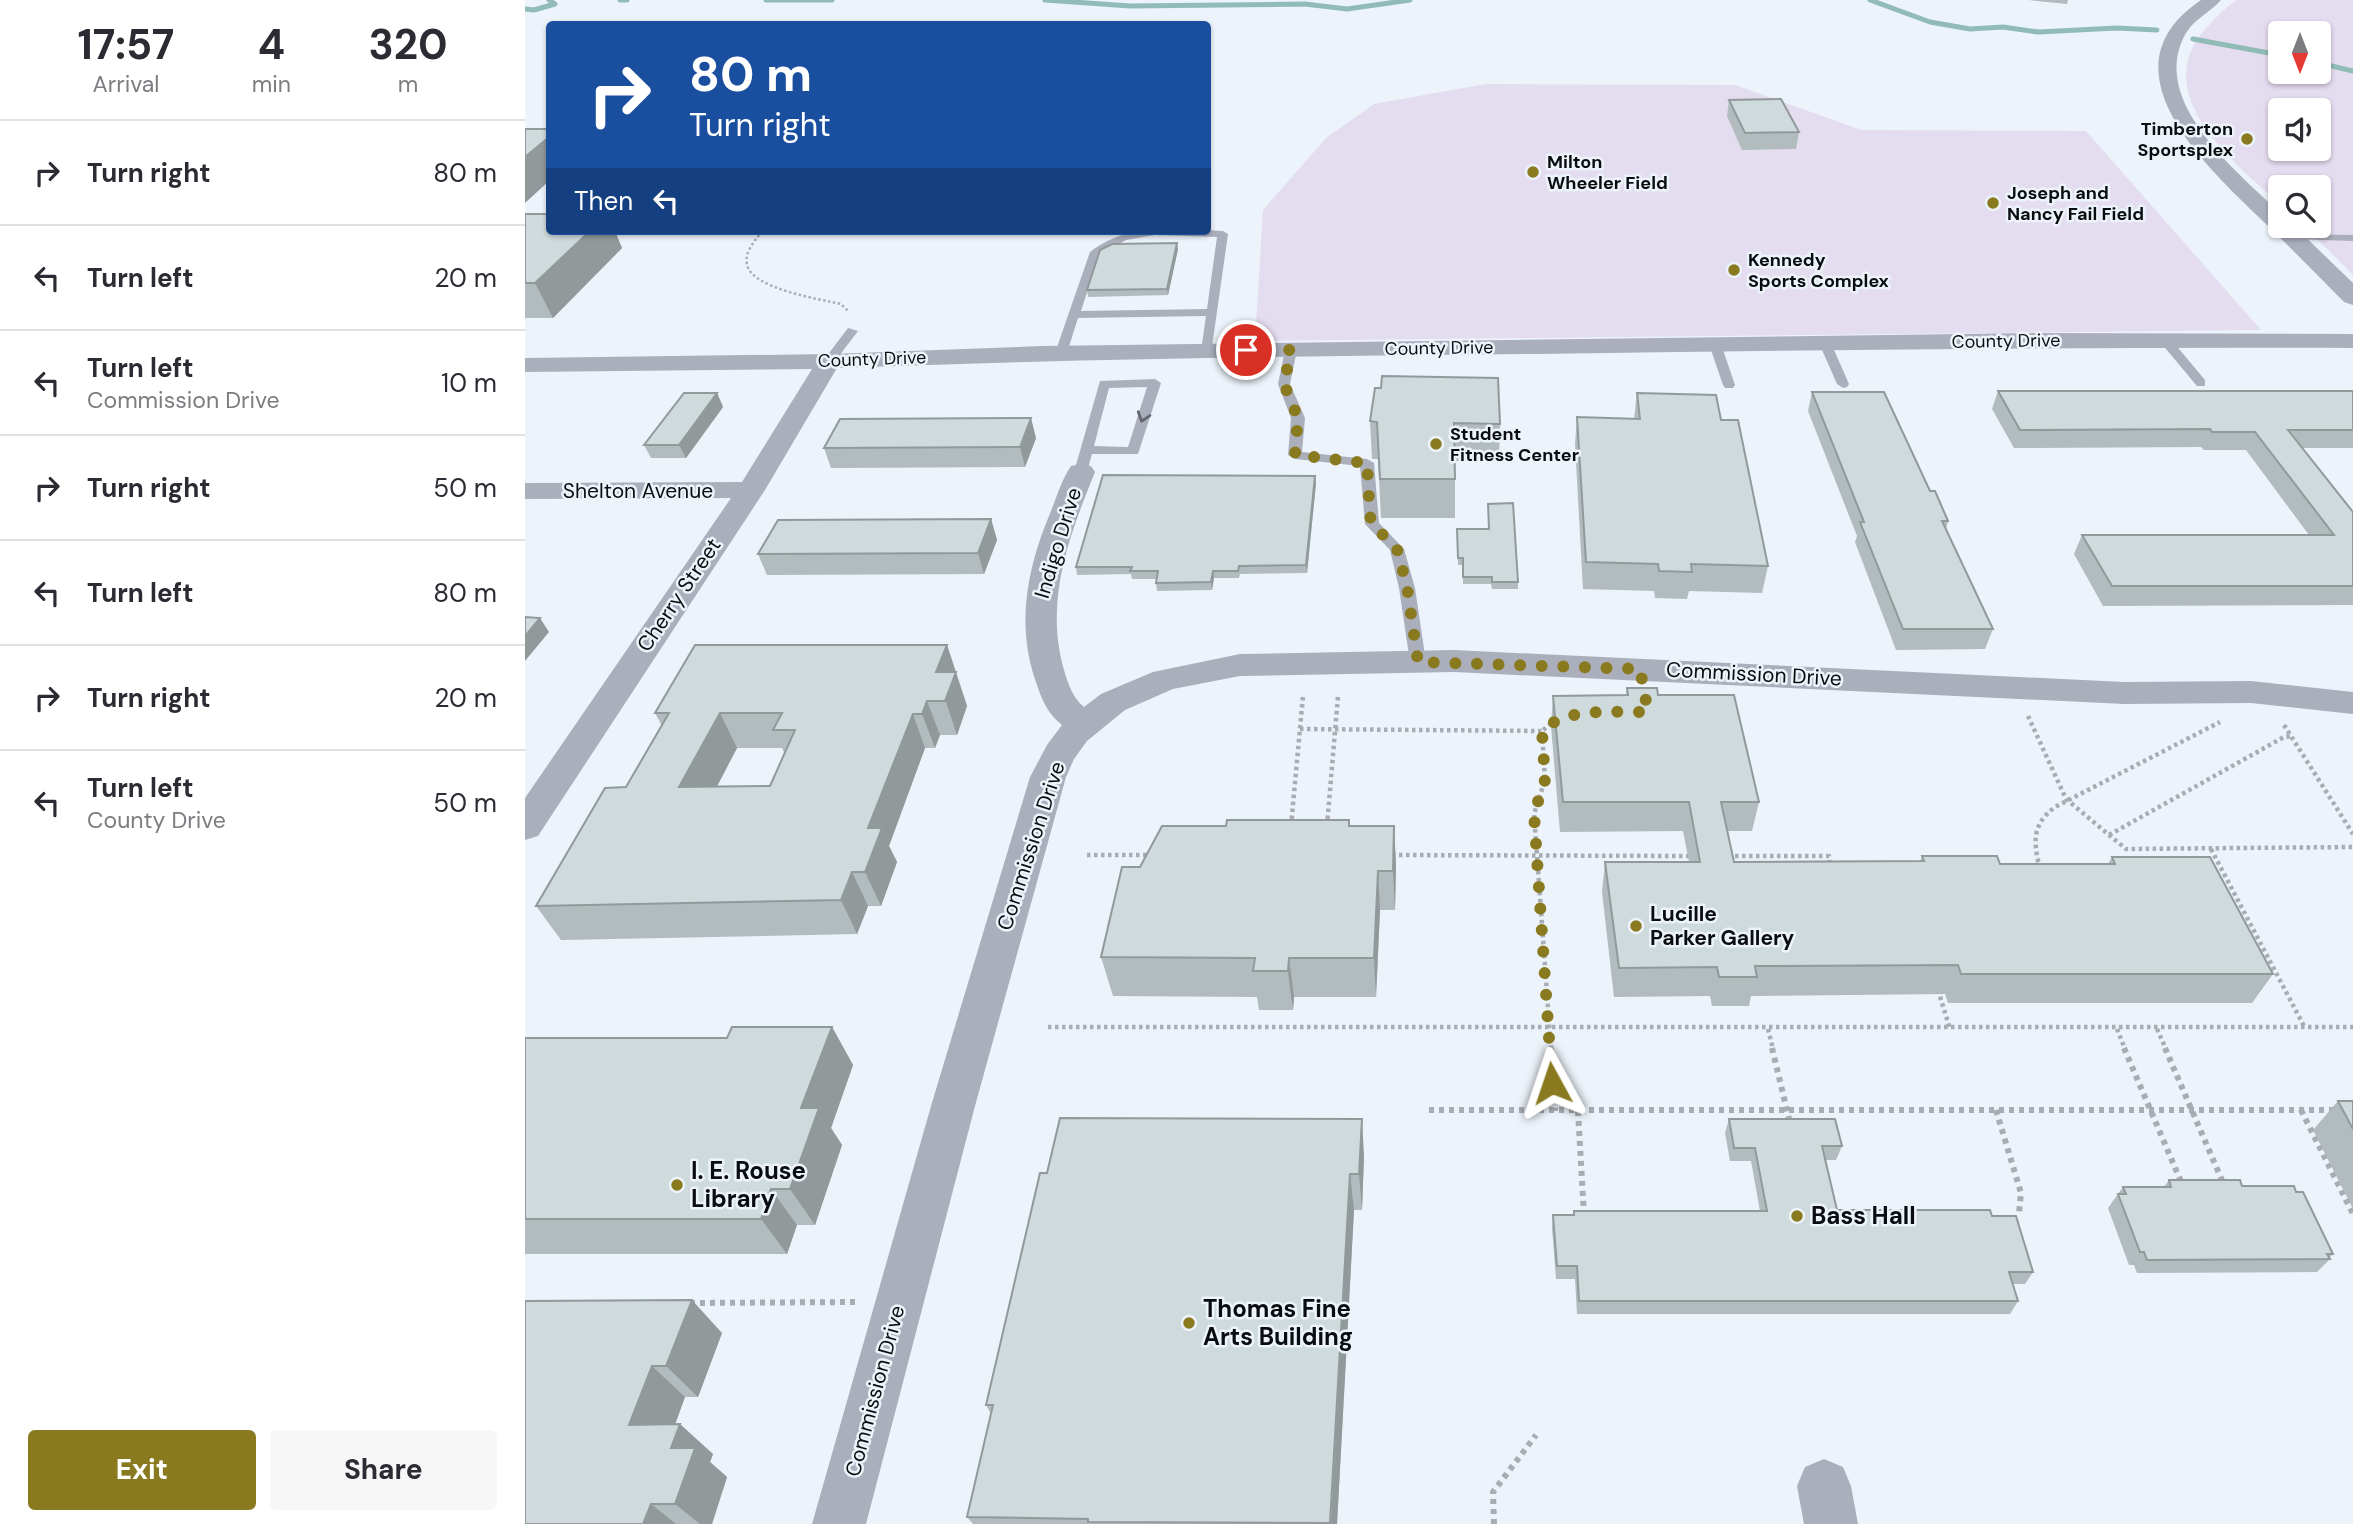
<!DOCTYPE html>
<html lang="en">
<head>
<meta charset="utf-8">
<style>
  :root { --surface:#fff; --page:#f7f7f7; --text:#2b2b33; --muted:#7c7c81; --line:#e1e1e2; --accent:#897a20 }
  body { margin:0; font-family:"DM Sans",sans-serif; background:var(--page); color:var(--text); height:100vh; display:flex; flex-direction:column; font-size:26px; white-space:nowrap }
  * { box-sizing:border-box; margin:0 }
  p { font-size:23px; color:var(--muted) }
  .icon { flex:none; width:38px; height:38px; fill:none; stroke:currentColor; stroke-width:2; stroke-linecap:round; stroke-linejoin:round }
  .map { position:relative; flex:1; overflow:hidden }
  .sheet { display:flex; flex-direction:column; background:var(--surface); width:525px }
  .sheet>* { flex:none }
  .hud { position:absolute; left:21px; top:21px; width:665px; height:214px; border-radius:7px; box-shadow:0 2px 5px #0004; background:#1a4fa0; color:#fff; overflow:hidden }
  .needle { width:46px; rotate:180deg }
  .fabs { position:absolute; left:1743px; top:21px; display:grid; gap:14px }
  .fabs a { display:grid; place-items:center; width:63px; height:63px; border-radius:7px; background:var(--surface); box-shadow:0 2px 5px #0004; font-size:35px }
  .pin { position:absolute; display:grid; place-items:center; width:60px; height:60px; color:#fff; margin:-30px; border:4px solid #fff; border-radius:50%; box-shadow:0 2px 7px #0007 }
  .me { position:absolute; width:77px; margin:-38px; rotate:355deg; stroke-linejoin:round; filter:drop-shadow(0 0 5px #0008) }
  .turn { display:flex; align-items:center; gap:24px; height:147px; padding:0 28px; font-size:32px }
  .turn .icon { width:91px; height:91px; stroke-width:2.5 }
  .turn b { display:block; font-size:49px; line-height:60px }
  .then { display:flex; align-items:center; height:66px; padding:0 28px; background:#0003; gap:14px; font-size:26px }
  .eta { display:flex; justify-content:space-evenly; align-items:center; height:119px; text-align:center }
  .eta b { font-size:42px; font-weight:700; line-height:49px }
  .cta { display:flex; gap:14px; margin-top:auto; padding:14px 28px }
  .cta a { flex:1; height:80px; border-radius:7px; background:var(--accent); color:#fff; font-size:28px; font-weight:700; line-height:80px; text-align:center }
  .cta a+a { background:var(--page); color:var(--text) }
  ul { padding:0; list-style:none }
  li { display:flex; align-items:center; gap:21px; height:105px; padding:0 28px; border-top:2px solid var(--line) }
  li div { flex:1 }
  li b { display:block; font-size:26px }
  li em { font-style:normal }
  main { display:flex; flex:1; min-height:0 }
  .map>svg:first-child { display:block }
  .green { fill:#e4dcef; fill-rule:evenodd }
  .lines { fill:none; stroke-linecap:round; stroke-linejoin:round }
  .stream { stroke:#91bbb6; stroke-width:5 }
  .path-far2 { stroke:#a8adb3; stroke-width:2.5; stroke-dasharray:2.5 2.5; stroke-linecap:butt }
  .path-far1 { stroke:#a8adb3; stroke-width:4.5; stroke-dasharray:3.5 3.5; stroke-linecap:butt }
  .path { stroke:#a8adb3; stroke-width:6; stroke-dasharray:5 5; stroke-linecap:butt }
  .service { fill:#abafbc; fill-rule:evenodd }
  .minor { fill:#abafbc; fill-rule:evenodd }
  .tertiary { fill:#abafbc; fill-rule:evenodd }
  .wall { fill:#b2bbbe; fill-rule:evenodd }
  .shaded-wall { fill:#91999b }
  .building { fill:#cfdadd; stroke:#91999b; stroke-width:2; fill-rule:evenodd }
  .oneway { stroke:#63666e }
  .route { stroke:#897a20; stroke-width:12; stroke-dasharray:0 21.6 }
  .poi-dot { fill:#897a20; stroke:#ecf3fa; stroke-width:2.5 }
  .labels { text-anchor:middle; stroke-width:5; stroke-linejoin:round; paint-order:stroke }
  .far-poi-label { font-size:18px; font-weight:bold; fill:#0a0d0f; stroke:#ecf3fa; text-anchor:start }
  .far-street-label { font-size:18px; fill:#0a0d0f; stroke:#ecf3fa }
  .street-label { font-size:21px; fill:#0a0d0f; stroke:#ecf3fa }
  .poi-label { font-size:21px; font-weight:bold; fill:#0a0d0f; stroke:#ecf3fa; text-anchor:start }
  .near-poi-label { font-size:24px; font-weight:bold; fill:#0a0d0f; stroke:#ecf3fa; text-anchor:start }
</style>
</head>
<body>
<main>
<section class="sheet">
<div class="eta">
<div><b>17:57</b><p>Arrival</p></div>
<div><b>4</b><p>min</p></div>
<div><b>320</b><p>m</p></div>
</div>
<ul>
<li><svg class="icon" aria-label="right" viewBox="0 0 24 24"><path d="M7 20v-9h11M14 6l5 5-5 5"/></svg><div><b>Turn right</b></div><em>80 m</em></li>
<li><svg class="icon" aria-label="left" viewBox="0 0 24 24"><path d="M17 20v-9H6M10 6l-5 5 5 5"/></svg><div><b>Turn left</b></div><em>20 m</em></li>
<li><svg class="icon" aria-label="left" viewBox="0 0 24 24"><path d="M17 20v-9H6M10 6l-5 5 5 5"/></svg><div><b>Turn left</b><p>Commission Drive</p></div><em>10 m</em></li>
<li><svg class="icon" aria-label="right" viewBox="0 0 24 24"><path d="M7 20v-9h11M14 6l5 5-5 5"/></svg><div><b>Turn right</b></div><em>50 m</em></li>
<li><svg class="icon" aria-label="left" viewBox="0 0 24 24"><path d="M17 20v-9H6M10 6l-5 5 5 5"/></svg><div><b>Turn left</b></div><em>80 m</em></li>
<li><svg class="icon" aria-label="right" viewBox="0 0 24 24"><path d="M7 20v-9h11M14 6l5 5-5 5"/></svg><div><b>Turn right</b></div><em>20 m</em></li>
<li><svg class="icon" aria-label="left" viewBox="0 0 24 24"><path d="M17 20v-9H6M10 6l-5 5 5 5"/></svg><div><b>Turn left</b><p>County Drive</p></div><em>50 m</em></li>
</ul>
<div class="cta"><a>Exit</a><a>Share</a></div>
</section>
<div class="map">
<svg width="1828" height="1524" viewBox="0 0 1828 1524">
  <rect width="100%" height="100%" fill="#ecf3fa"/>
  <g class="green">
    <path d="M1712,0H1828V275L1779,226H1794V187H1755V204C1708,162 1619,91 1684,25C1693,16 1701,7 1712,0ZM1755,33H1794V72H1755ZM1755,110H1794V149H1755Z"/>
    <polygon points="961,84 1210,85 1336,130 1561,131 1736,330 730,341 738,210 801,138 849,104"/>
  </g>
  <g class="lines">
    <g class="stream">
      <polyline points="95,0 102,0"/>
      <polyline points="241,0 307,0"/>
      <polyline points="520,0 605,6 780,4 822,9 885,0"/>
      <polyline points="1345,0 1405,22 1445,29 1478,27 1513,32 1592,28 1632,30"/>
      <polyline points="0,9 9,10 30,4 24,0"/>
      <polyline points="1668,39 1755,55"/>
      <polyline points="1794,63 1828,71"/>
    </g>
    <path class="path-far2" d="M237,231C230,241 219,252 222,265C228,289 294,299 316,304L323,311"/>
    <g class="path-far1">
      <polyline points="1503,716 1541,799 1601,849 1828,847"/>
      <polyline points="1759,725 1828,834"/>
      <polyline points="775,729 1017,731"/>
      <polyline points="766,826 778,696"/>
      <polyline points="802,826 813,696"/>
      <polyline points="1584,835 1759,737 1767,736"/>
      <polyline points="1686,849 1780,1028"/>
      <polyline points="562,855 627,855"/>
      <polyline points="867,855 1166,856"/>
      <polyline points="1203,856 1304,856 1305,865"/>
      <path d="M1510,865H1514C1508,839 1508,824 1530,807L1695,722"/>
      <polyline points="1413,990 1425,1029"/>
      <polyline points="523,1027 1828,1027"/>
      <polyline points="1243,1029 1248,1049"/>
      <polyline points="1592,1029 1600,1049"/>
      <polyline points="1632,1029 1641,1049"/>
      <polyline points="1026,1049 1009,814 1020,780 1017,731 1030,720"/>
    </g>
    <g class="path">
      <polyline points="1026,1048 1030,1111"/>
      <polyline points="1247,1048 1265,1123"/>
      <polyline points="1599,1048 1657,1184"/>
      <polyline points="1640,1048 1699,1185"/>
      <polyline points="904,1110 1810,1110"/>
      <polyline points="1471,1110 1496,1193 1494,1213"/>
      <polyline points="1776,1110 1828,1214"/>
      <polyline points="1053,1111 1059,1215"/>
      <polyline points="165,1303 331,1302"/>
      <polyline points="969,1524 968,1492 1011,1435"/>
    </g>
    <g class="service">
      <path d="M682,230L698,231L703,234L686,354L676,351L681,316L553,318L542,353L532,356L530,353L565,252C609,219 638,238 682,230ZM630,235L692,237L682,309L556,311L574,255L601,240Z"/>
      <polygon points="1763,234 1828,235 1828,241 1767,239 1763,238"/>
      <polygon points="323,328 333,331 308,364 300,364 298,361"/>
      <polygon points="1640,336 1644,337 1680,380 1680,386 1672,386 1636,343 1636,337"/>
      <polygon points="1300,339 1306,343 1324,384 1322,387 1318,388 1312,384 1294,343"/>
      <polygon points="1190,340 1196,344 1210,385 1208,388 1200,388 1198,385 1184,344"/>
      <polygon points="766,346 772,350 765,384 780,418 777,452 842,459 849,463 854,523 879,549 890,588 901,662 899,666 887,666 885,662 874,588 865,550 840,524 835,466 770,459 763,455 766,418 753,384 760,350"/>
      <path d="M630,379L636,383L613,454H567L561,475H551L549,472L575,381ZM622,387L603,447L569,446L584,388Z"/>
    </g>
    <g class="minor">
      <path d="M1516,333L1828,334V348C1556,347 1285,350 1013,354C779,356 546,359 312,368L240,490L13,836L0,840V798L206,498L0,499V483L217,482L287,369L0,372V358L304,354L517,346Z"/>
      <path d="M556,464L566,466L570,472C544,536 519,601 539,670C543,684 548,698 559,707L576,694L628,672L715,654L929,650L1599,682L1726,681L1828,692V714L1726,703L1599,704L929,672L715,676L648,689L600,710L562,741L549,759L541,777L450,1106L341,1524H287L406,1106L505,777L522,745L537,725C524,715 517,701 512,685C490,625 502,568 526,511C532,496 537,479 546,466Z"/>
      <polygon points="1299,1459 1318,1467 1326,1486 1333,1524 1279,1524 1272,1486 1280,1467"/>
    </g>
    <path class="tertiary" d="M1676,0H1696C1686,12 1670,18 1661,33C1622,101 1713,172 1755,213V226H1769L1828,283V305L1819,302C1793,276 1767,249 1740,223C1684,169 1572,70 1676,0Z"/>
  </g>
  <g class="wall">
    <polygon points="1503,0 1543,0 1542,4"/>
    <polygon points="1204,100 1274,132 1271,149 1217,150 1202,116"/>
    <polygon points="0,214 97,248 28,318 0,318"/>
    <polygon points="653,249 643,295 563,297 562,290"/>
    <polygon points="1473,391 1828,391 1828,448 1777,448 1828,512 1828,605 1578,606 1549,554 1557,535 1784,535 1721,450 1679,450 1676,447 1489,448 1467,409"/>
    <polygon points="1287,392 1405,491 1423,521 1421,529 1468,629 1460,649 1371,650 1330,542 1332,536 1283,411"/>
    <polygon points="192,393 198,407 161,458 126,458 119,445"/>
    <polygon points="1112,393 1196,420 1243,566 1237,593 1164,591 1162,599 1130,598 1129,591 1058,589 1050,444 1052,417 1109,419"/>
    <polygon points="845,421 975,424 974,462 930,461 930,518 856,518 853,459 847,459"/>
    <polygon points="511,438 500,467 306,468 299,448"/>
    <polygon points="790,476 791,483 782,573 715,574 714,578 689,578 687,590 632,591 631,583 632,579 607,579 606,574 552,575 551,567"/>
    <polygon points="963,504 993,582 993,589 967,589 966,584 938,584 938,565 933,565 932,529 964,529"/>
    <polygon points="466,519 472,540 459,574 242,575 233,554"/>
    <path d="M422,645L442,706L432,735H415L410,748H400L364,846L372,862L356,906H343L332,934L36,940L11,906L101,787L137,726L130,713ZM212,748H257L260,754L245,786H192Z"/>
    <polygon points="1102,688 1133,695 1234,802 1227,831 1202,831 1209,862 1395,861 1397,856 1475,864 1583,864 1587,857 1748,974 1727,1003 1423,1003 1420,994 1226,996 1224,1006 1187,1006 1185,996 1089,997 1077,892 1080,862 1164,862 1158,831 1035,832 1026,726 1028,696 1101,695"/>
    <polygon points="824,826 869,826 871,866 870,910 855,910 851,997 769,997 768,1010 734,1010 732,997 588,996 576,957"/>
    <polygon points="307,1027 328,1065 306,1128 317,1145 290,1225 272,1225 262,1254 0,1254 0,1038 202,1038"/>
    <polygon points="1813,1101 1828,1101 1828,1209 1788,1130"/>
    <polygon points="1204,1119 1317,1146 1311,1160 1300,1160 1312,1210 1467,1216 1508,1272 1500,1284 1488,1284 1493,1301 1485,1314 1052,1314 1050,1279 1031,1279 1027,1228 1028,1215 1048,1215 1049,1211 1235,1211 1226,1161 1205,1161 1200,1133"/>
    <polygon points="839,1156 837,1210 829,1210 812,1524 448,1524 442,1517 466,1414 461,1405"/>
    <polygon points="1644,1180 1717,1186 1808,1254 1804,1258 1805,1259 1792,1272 1612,1273 1609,1265 1604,1265 1583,1208 1598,1187 1639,1187"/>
    <polygon points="0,1301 197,1333 173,1397 160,1397 150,1424 188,1454 185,1462 202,1477 187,1524 0,1524"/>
  </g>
  <g class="shaded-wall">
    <polygon points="24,137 24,181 0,203 0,157"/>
    <polygon points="65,231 90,231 97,248 28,318 10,283"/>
    <polygon points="652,243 653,249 643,295 642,289"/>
    <polygon points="192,393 198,407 161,458 154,445"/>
    <polygon points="506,418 511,438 500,467 495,447"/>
    <polygon points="790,476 791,483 782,573 781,565"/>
    <polygon points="466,519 472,540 459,574 453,553"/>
    <polygon points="688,571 689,578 687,590 686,582"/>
    <polygon points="15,618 24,632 0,661 0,636"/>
    <polygon points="422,645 442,706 432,735 411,672"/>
    <polygon points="402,701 415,735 410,748 397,714"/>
    <polygon points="195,713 212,748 174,821 154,787"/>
    <polygon points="388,714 400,748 364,846 372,862 356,906 340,872 343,828"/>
    <polygon points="869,826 871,866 870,910 868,871"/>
    <polygon points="853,871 855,910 851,997 849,958"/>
    <polygon points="327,872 343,906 332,934 316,900"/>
    <polygon points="764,958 769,997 768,1010 763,971"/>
    <polygon points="307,1027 328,1065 306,1128 317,1145 290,1225 265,1189 276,1108"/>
    <polygon points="837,1119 839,1156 837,1210 834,1174"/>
    <polygon points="825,1174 829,1210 812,1524 806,1524"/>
    <polygon points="246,1189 272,1225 262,1254 236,1219"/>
    <polygon points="167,1300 197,1333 173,1397 141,1366"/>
    <polygon points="127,1366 160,1397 139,1455 104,1425"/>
    <polygon points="155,1424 188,1454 185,1462 202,1477 187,1524 175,1524 150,1504 146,1448"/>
    <polygon points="126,1504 151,1524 118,1524"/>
  </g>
  <g class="building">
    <polygon points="1256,99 1274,132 1220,133 1204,100"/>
    <polygon points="0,129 24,129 24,137 0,157"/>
    <polygon points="0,214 24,214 24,231 65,231 10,283 0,283"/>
    <polygon points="652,243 642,289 562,290 575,250 587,244"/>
    <polygon points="857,376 973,378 975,424 929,423 930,479 855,479 852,422 845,421 850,388 856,388"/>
    <polygon points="1473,391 1828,391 1828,430 1763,430 1828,512 1828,586 1587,586 1557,535 1809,535 1730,432 1687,432 1685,429 1495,430"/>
    <polygon points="1287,392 1359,392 1405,491 1410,491 1423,521 1417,521 1468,629 1378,629 1335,522 1339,522"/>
    <polygon points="159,393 192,393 154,445 119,445"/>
    <polygon points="1112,393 1191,395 1196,420 1213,420 1243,566 1166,564 1167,572 1134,571 1133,564 1061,562 1052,417 1115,419"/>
    <polygon points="506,418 495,447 299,448 315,419"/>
    <polygon points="578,475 790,476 781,565 714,566 713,571 688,571 686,582 631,583 633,571 605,571 607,567 551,567"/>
    <polygon points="988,503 993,582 967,582 967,577 938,577 938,558 933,558 932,529 964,529 963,504"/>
    <polygon points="466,519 453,553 233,554 253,520"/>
    <polygon points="0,617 15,618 0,636"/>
    <path d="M170,645H422L411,672H431L420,701H402L397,714H388L343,828H357L340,872H327L316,900L11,906L80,788L101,787L144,713H130ZM195,713H257L248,730H270L245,786L154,787Z"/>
    <polygon points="1102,688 1132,688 1133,695 1209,695 1234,802 1196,802 1209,862 1399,861 1397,856 1472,856 1475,864 1590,864 1587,857 1685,857 1748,974 1436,974 1433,965 1230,966 1232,977 1194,977 1192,967 1094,968 1080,862 1175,862 1164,802 1038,802 1028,696 1103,695"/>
    <polygon points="702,820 824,820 824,826 869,826 868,871 853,871 849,958 764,958 763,971 728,971 730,958 576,957 597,867 615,867 637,826 701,826"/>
    <polygon points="207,1027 307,1027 276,1108 294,1108 265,1189 246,1189 236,1219 0,1219 0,1038 202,1038"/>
    <polygon points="1813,1101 1828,1101 1828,1129"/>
    <polygon points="535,1118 837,1119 834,1174 825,1174 805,1523 563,1522 563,1519 442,1517 468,1405 461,1405 515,1173 522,1173"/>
    <polygon points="1204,1119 1310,1119 1317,1146 1297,1146 1312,1210 1465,1210 1467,1216 1491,1216 1508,1272 1484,1272 1493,1301 1054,1301 1052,1266 1032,1266 1028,1215 1049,1215 1049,1211 1242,1211 1230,1148 1209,1148"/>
    <polygon points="1644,1180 1715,1180 1717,1186 1769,1186 1771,1192 1778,1192 1808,1254 1802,1254 1805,1259 1622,1260 1619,1252 1615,1252 1593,1194 1601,1194 1598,1187 1646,1187"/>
    <polygon points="167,1300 141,1366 127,1366 104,1425 155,1424 146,1448 170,1448 150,1504 126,1504 118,1524 0,1524 0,1301"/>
  </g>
  <defs><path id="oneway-chevron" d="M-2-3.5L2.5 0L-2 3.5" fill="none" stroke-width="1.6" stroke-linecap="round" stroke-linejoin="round" transform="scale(1.75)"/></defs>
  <use class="oneway" href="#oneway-chevron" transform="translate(618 417) rotate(108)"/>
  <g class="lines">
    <path class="route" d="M721,350H766L759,384L773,418L770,455L842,463L845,516L847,524L872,549L882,587L893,662L1115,669L1123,712C1089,713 1042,706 1017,731L1020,780L1009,814L1027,1083"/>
  </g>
  <g class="poi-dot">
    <circle cx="1722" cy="139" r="7"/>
    <circle cx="1008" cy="172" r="7"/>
    <circle cx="1468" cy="203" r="7"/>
    <circle cx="1209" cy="270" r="7"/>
    <circle cx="911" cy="444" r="7"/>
    <circle cx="1111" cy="926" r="7"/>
    <circle cx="152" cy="1185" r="7"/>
    <circle cx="1272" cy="1216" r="7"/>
    <circle cx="664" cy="1323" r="7"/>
  </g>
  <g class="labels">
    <g class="far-poi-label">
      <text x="1708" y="135" text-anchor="end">Timberton<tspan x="1708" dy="21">Sportsplex</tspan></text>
      <text x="1022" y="168">Milton<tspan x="1022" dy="21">Wheeler Field</tspan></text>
      <text x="1482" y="199">Joseph and<tspan x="1482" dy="21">Nancy Fail Field</tspan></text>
      <text x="1223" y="266">Kennedy<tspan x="1223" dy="21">Sports Complex</tspan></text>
      <text x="925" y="440">Student<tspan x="925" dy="21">Fitness Center</tspan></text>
    </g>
    <g class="far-street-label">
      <text transform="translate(1481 341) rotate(-1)" y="6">County Drive</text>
      <text transform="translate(914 348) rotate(-1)" y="6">County Drive</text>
      <text transform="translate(347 359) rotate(-2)" y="6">County Drive</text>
    </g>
    <g class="street-label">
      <text x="113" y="498">Shelton Avenue</text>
      <text transform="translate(533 543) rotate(-73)" y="7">Indigo Drive</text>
      <text transform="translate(154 595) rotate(-56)" y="7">Cherry Street</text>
      <text transform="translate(1229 674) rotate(3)" y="7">Commission Drive</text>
      <text transform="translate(506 846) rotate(-72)" y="7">Commission Drive</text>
      <text transform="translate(350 1391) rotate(-75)" y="7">Commission Drive</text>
    </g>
    <g class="poi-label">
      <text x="1125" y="921">Lucille<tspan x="1125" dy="24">Parker Gallery</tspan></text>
    </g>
    <g class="near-poi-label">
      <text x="166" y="1179">I. E. Rouse<tspan x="166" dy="28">Library</tspan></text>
      <text x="1286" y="1224">Bass Hall</text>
      <text x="678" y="1317">Thomas Fine<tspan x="678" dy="28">Arts Building</tspan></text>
    </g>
  </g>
</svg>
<div class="fabs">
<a><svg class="needle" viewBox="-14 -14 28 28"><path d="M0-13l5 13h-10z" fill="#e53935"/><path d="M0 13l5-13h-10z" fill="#7c7c81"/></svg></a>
<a><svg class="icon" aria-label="sound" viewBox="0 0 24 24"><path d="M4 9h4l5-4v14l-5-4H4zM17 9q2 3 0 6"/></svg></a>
<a><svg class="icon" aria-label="search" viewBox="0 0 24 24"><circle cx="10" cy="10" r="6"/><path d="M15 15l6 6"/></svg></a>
</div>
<div class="pin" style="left:721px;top:350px;background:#d93025"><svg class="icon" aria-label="arrive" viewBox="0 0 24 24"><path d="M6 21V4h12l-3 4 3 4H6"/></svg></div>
<svg class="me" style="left:1027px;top:1083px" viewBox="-20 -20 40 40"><path d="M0-17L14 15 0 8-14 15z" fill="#897a20" stroke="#fff" stroke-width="4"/></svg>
<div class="hud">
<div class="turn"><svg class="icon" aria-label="right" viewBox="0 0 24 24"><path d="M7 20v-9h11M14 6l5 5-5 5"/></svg><div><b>80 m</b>Turn right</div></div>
<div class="then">Then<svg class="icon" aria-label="left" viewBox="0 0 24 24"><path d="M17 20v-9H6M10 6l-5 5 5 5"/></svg></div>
</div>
</div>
</main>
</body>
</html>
